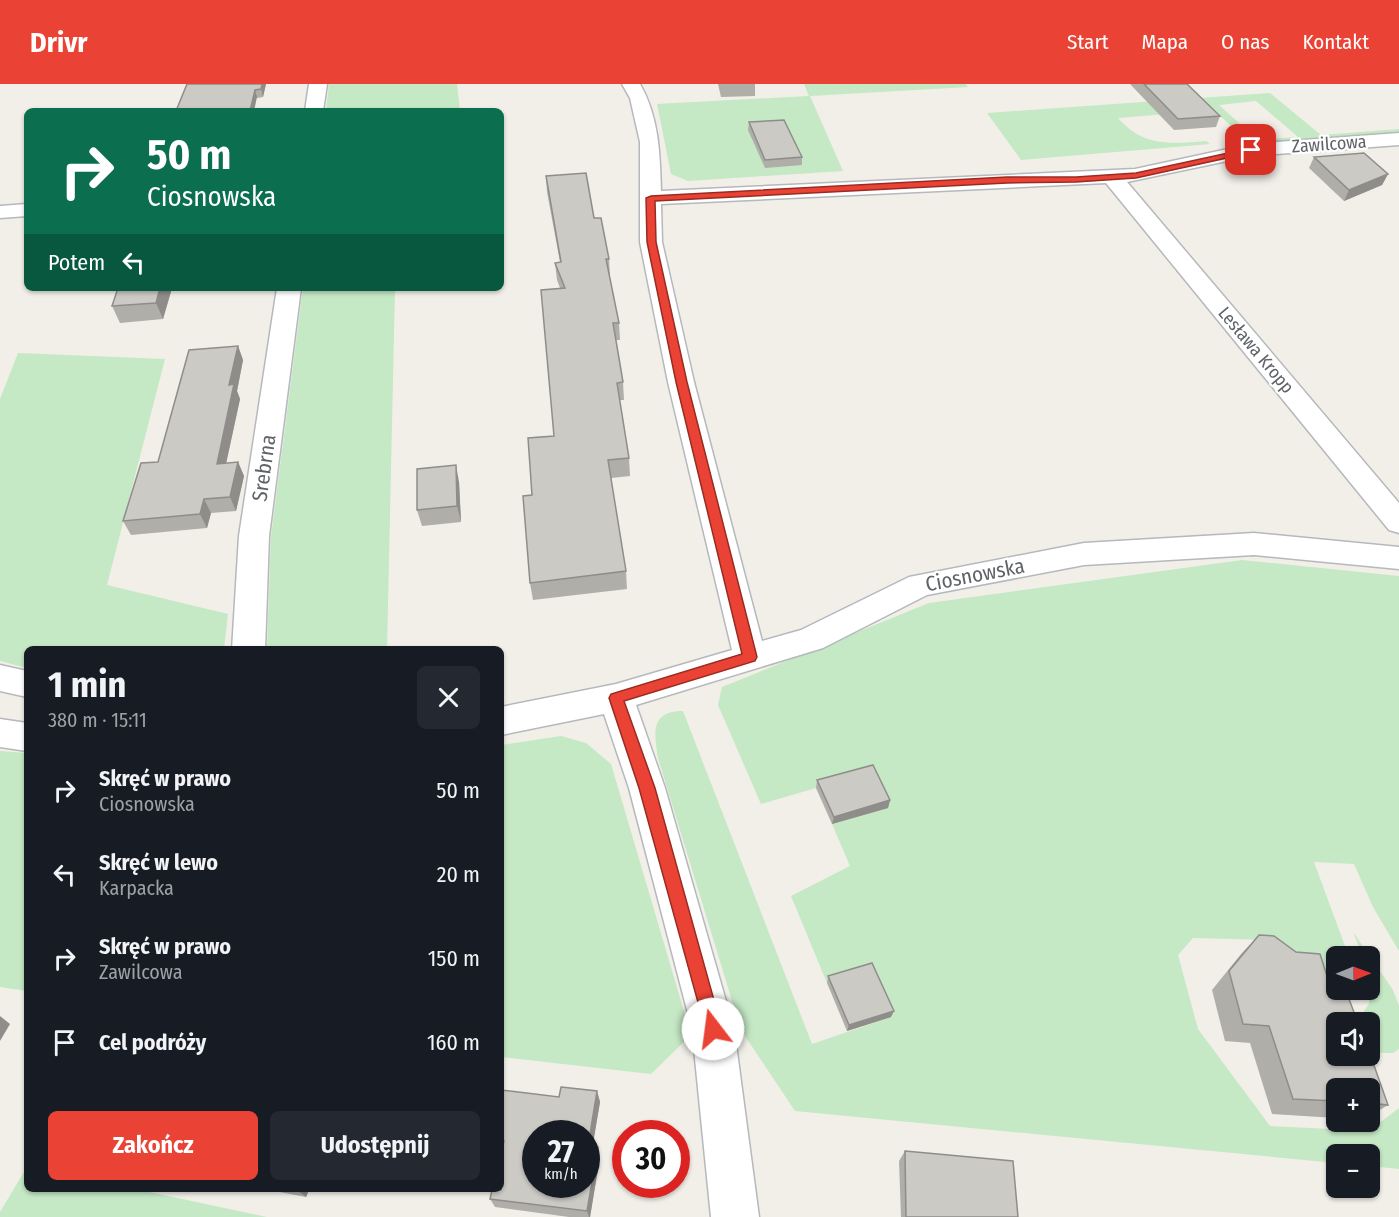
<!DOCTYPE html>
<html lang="pl">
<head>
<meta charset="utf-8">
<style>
  :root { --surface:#171b24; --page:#242831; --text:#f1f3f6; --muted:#9ea1a6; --accent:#ea4335 }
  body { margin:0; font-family:"Fira Sans Condensed",sans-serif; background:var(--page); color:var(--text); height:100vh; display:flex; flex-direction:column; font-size:22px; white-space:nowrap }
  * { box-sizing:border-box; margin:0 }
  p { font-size:20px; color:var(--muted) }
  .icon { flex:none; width:33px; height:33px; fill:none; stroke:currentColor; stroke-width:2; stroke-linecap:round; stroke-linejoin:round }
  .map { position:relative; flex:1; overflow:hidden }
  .sheet { position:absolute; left:24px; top:562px; width:480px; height:546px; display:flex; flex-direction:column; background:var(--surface); border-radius:9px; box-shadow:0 2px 4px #0004 }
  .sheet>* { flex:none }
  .banner { position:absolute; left:24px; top:24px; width:480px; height:183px; border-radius:9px; box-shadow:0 2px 4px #0004; background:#0b6e4f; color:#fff; overflow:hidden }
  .needle { width:39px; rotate:89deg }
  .controls { position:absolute; left:1326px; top:862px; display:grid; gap:12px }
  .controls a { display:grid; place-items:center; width:54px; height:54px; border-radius:9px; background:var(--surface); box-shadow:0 2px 4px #0004; font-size:30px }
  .speed { position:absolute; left:522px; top:1036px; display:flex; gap:12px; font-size:30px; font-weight:700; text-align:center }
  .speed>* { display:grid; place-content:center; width:78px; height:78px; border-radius:50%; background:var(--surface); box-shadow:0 2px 4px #0004; line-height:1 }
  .speed small { font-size:15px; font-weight:400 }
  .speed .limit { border:9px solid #d22; background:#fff; color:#111 }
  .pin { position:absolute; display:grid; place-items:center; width:51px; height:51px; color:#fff; margin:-26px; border-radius:12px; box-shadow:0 3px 9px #0006 }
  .me { position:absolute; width:66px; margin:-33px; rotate:345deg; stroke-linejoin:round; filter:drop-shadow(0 0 4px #0008) }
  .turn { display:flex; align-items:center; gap:21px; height:126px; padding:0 24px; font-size:27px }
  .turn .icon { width:78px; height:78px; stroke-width:2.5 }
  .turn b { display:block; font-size:42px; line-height:51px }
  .then { display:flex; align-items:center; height:57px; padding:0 24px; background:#0003; gap:12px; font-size:22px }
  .round { display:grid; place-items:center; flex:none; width:63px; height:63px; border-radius:9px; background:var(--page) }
  .headline { display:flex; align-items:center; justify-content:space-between; height:102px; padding:0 24px }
  h1 { font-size:36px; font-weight:700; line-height:45px }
  .action { display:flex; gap:12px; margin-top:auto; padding:12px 24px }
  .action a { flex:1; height:69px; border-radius:9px; background:var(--accent); color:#fff; font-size:24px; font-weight:700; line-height:69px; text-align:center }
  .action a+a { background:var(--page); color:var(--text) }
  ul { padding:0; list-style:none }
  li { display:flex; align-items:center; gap:18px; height:84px; padding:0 24px }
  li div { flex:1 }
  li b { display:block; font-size:22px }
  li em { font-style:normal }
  header { display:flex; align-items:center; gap:36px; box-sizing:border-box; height:84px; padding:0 30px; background:var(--accent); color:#fff }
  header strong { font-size:28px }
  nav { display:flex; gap:33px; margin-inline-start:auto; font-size:21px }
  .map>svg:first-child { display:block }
  .green { fill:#c5e8c5; fill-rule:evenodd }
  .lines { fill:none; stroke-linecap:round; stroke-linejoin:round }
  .minor-casing { stroke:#b5b8bc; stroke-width:3 }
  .minor { fill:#fff; fill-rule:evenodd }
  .wall { fill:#afaea9 }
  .shaded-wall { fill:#8f8d8a }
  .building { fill:#cccac5; stroke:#8f8d8a; stroke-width:1.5; fill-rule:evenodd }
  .route { fill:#ea4335; stroke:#982c22; stroke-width:1.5 }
  .labels { text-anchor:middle; stroke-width:4.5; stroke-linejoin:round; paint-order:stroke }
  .far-street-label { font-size:18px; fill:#5f6368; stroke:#fff }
  .street-label { font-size:21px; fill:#5f6368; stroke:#fff }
</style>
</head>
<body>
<header>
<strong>Drivr</strong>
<nav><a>Start</a><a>Mapa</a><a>O nas</a><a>Kontakt</a></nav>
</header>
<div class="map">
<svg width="1399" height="1133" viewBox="0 0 1399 1133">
  <rect width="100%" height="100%" fill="#f1efe8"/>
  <g class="green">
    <polygon points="329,0 457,0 460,27 326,27"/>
    <polygon points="804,0 966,0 968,3 810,12 843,87 688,97 671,90 657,20 809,12"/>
    <path d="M1270,9L1321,51L1399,45V50L1258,61L1247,57L1214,26L1118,34C1143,63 1171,60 1206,57L1210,60L1021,76L987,29ZM1256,17L1297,52V53L1258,56L1219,21Z"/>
    <polygon points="303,204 395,204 387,565 267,565 271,453"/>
    <polygon points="18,269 165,275 107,501 228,530 224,565 27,566 27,584 0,577 0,315"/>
    <path d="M1242,476L1399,492V867L1373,823L1354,780L1314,778L1349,873H1336V906H1352L1351,911L1342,922L1268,856L1193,854L1178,871L1198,945L1270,1042L1369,1047L1399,1024V1085L1370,1082V1071H1336V1079L795,1027L741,946L658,674C654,649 650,627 683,627L812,960L891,933L827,899L791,812L850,782L832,740L887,724L816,704L761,720L718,621L722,603L929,519Z"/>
    <polygon points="561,652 586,659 611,680 691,951 651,990 501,973 501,661"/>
    <polygon points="0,667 27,669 27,907 0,903"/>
    <polygon points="1353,848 1393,906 1399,922 1399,965 1393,969 1370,969 1370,939 1348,938 1358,936 1369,920 1370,873 1363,873"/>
    <polygon points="27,1083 27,1106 140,1106 267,1133 0,1133 0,1128"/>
  </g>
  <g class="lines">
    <defs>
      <g id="minor">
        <polygon points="309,0 327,0 323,27 305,27"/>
        <path d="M622,0H640C659,33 660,70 661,107L1135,85L1251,60L1399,49V61L1251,72L1127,98L1399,419V449L1389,446L1106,99L661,120L662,158L694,298L762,557L801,546L909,493L1084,459L1254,449L1399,463V485L1254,471L1084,481L927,511L823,564L636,621L665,704L734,945L759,1133H711L692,945L629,704L604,630L501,651V623L616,600L732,566L668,298L640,158V58L630,14Z"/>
        <polygon points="27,120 27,132 0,134 0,122"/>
        <polygon points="277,204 301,204 269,452 265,566 232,566 239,452"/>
        <polygon points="0,581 27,587 27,613 0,607"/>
        <polygon points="0,635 27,639 27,667 0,663"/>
      </g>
    </defs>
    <use href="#minor" class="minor-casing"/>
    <use href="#minor" class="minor"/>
  </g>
  <g class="wall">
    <polygon points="266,0 263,13 176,27"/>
    <polygon points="718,0 755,0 755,12 721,13"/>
    <polygon points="1130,0 1187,0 1220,32 1216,43 1174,46"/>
    <polygon points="749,38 802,73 802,81 765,84 748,46"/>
    <polygon points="1314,73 1388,90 1382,101 1344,117 1309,84"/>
    <polygon points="546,92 594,134 609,175 610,192 609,192 619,239 620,256 616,256 623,298 624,316 619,316 629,374 630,392 611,394 626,487 627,505 533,516 530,499 532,411 554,352 560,204 557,196 555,179 560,178 547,108"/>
    <polygon points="172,204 163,235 120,239 112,222"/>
    <polygon points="238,262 243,276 237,307 240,315 226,379 238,378 244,392 236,427 211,429 207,444 131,451 123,437 158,378"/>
    <polygon points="459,398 461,438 422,442 417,426"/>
    <polygon points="817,696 890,716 888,724 832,740 816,704"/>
    <polygon points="1259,851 1334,914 1388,1021 1370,1032 1370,1005 1336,1005 1336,1034 1272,1030 1250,959 1225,957 1212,906 1241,870"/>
    <polygon points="828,892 891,933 847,947 827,899"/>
    <polygon points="501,1006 559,1013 597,1007 600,1018 592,1063 600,1073 590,1133 569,1133 495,1123 490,1115 502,1066"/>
    <polygon points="905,1067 1018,1133 901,1133 899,1077"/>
    <polygon points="269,1106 309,1106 306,1113"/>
  </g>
  <g class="shaded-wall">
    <polygon points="262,0 266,0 263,13 261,5"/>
    <polygon points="255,6 257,13 254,27 250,27"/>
    <polygon points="1388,90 1382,101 1344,117 1349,106"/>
    <polygon points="160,204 172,204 163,235 156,219"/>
    <polygon points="238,262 243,276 237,307 240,315 223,394 217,380 229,301"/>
    <polygon points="238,378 244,392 236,427 230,413"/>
    <polygon points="456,381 459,398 461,438 457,422"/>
    <polygon points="204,415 211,429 207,444 200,430"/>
    <polygon points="890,716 888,724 832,740 834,733"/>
    <polygon points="894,927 891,933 847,947 849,941"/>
    <polygon points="0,932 10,940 0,957"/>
    <polygon points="597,1007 600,1018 591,1072 588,1062"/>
    <polygon points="598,1063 600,1073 590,1133 589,1133 587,1127"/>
    <polygon points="297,1106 309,1106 306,1113"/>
  </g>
  <g class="building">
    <polygon points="187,0 262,0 261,5 255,6 250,27 176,27"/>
    <polygon points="1144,0 1187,0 1220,32 1178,35"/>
    <polygon points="784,36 802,73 765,76 749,38"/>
    <polygon points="1364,69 1388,90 1349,106 1314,73"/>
    <polygon points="586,89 594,134 601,134 609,175 606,175 619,239 613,239 623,298 617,299 629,374 608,376 626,487 530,499 523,412 532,411 528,354 554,352 541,206 565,204 555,179 561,178 546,92"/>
    <polygon points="118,204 160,204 156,219 112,222"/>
    <polygon points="238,262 229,301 234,300 217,380 238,378 230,413 204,415 200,430 123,437 141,379 158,378 189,266"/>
    <polygon points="456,381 457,422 417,426 417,385"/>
    <polygon points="873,681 890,716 834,733 817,696"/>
    <polygon points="1259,851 1274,852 1296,868 1320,870 1334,914 1349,915 1358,939 1336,939 1336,972 1370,972 1370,970 1388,1021 1370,1019 1370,1005 1336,1005 1336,1017 1293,1015 1269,942 1243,940 1229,887"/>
    <polygon points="872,879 894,927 849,941 828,892"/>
    <path d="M561,1003L597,1007L588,1062L598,1063L587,1127L490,1115L492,1106H501V1068L504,1057L501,1056V1006L559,1013ZM536,1050H586V1101H536Z"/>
    <polygon points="905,1067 1013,1077 1018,1133 906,1133"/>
  </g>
  <polygon class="route" points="1251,64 1255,66 1254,68 1136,94 1076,98 1007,99 655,117 656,158 687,298 757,573 755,577 624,617 655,704 722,945 720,951 713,954 707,951 639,704 609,614 611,610 742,570 676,298 647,158 646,114 651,112 1007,93 1076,93 1136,89"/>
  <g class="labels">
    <g class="far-street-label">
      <text transform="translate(1329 60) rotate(-4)" y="6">Zawilcowa</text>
      <text transform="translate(1256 266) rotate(50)" y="6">Lesława Kropp</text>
    </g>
    <g class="street-label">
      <text transform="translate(264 384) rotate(-82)" y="7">Srebrna</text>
      <text transform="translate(975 491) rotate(-11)" y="7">Ciosnowska</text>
    </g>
  </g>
</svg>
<div class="controls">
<a><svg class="needle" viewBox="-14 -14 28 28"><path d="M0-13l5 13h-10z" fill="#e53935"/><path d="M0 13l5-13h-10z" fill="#9ea1a6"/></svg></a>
<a><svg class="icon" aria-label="sound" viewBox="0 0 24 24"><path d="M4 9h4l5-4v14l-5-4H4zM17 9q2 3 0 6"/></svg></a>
<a>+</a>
<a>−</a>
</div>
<div class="speed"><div>27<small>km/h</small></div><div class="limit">30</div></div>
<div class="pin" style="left:1251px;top:66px;background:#d93025"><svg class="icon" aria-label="arrive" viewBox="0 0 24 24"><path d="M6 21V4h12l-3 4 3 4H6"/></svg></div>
<svg class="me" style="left:713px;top:945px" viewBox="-20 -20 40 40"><circle r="19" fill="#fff"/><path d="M0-13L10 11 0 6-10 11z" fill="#ea4335"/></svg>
<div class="banner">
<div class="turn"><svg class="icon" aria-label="right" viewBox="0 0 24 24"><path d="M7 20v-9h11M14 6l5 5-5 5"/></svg><div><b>50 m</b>Ciosnowska</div></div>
<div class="then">Potem<svg class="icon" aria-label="left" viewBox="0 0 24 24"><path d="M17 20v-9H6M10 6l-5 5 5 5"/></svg></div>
</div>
<section class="sheet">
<div class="headline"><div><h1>1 min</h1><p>380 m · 15:11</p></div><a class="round"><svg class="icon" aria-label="close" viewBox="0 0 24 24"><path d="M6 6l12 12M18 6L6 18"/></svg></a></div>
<ul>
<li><svg class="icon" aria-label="right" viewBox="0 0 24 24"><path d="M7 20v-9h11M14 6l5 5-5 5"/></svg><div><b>Skręć w prawo</b><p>Ciosnowska</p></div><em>50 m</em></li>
<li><svg class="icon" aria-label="left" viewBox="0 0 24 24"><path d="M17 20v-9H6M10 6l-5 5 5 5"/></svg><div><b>Skręć w lewo</b><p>Karpacka</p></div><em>20 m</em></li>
<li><svg class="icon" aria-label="right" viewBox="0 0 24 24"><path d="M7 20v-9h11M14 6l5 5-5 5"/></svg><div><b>Skręć w prawo</b><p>Zawilcowa</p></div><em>150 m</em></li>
<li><svg class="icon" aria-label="arrive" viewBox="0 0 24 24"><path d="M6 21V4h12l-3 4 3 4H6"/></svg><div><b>Cel podróży</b></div><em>160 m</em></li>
</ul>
<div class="action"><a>Zakończ</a><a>Udostępnij</a></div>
</section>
</div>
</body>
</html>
